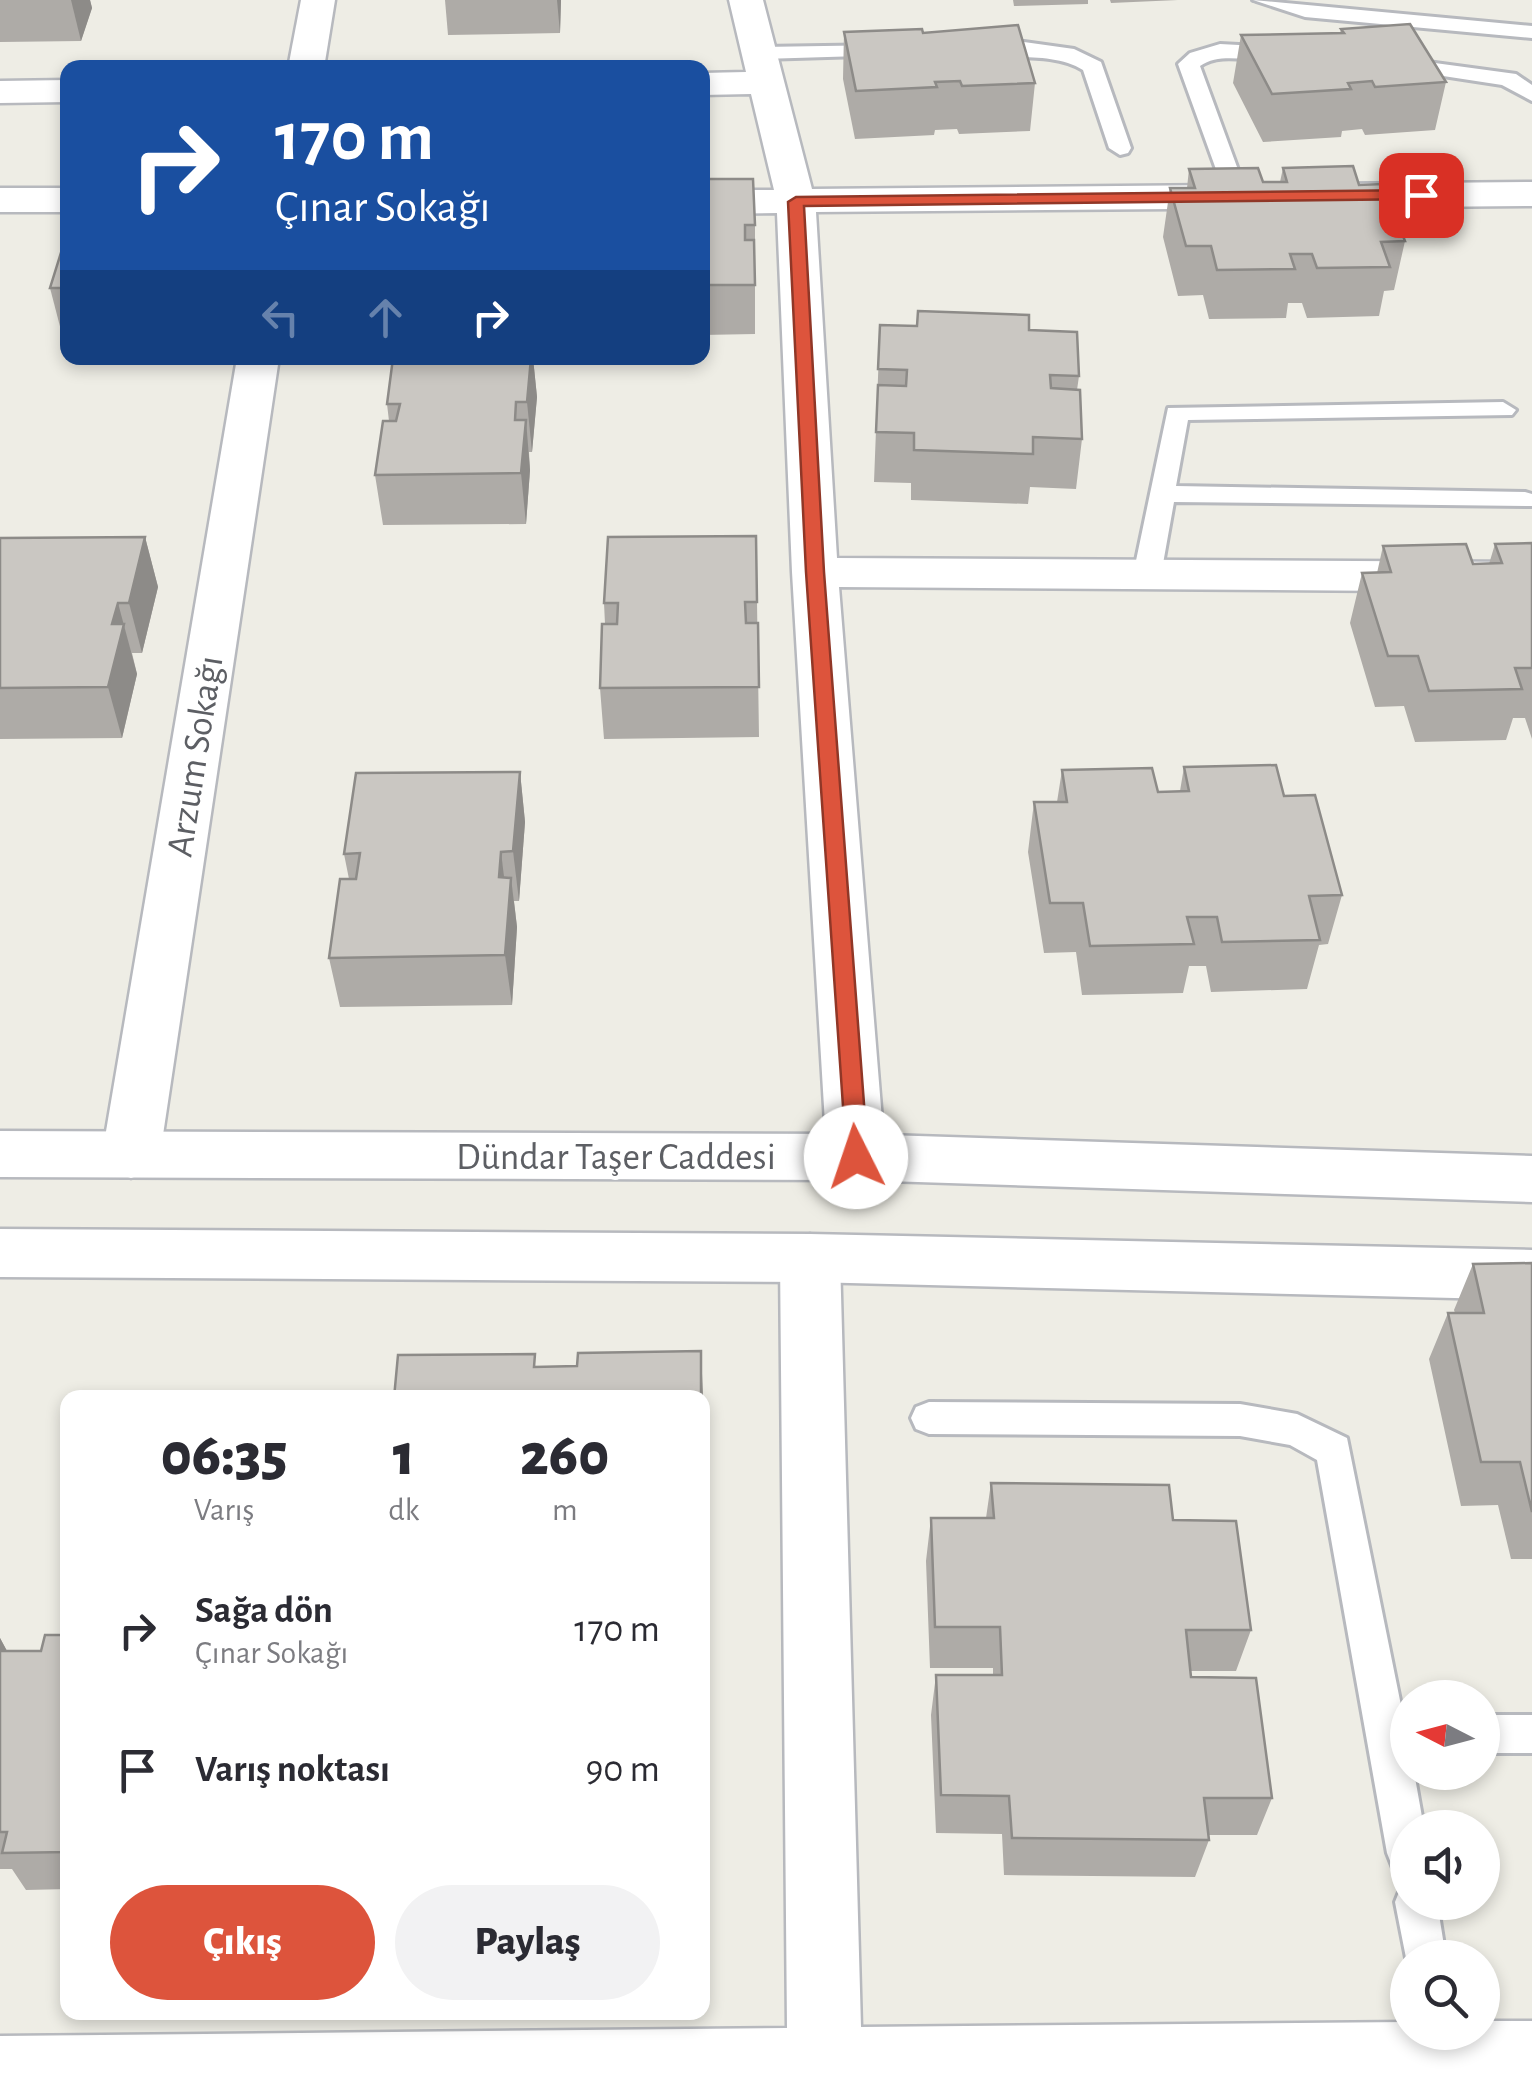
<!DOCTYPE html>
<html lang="tr">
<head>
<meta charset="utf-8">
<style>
  :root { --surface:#fff; --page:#f2f2f3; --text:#2b2b33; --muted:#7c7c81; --accent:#dd543c }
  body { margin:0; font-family:"Alegreya Sans",sans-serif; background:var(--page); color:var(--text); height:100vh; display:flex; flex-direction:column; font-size:38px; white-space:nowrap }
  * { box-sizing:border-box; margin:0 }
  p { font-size:32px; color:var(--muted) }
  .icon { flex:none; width:55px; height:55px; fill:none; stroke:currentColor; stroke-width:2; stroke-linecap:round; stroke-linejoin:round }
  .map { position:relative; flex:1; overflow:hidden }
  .sheet { position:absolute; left:60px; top:1390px; width:650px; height:630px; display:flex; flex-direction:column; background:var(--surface); border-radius:20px; box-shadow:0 5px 15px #0003 }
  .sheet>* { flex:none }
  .top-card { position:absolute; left:60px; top:60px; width:650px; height:305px; border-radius:20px; box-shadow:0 5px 15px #0003; background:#1a4fa0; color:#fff; overflow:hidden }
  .needle { width:65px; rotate:276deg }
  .fabs { position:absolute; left:1390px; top:1680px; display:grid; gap:20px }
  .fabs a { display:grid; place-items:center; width:110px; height:110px; border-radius:50%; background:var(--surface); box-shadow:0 5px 15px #0003; font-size:50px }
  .pin { position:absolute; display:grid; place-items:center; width:85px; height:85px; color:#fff; margin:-42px; border-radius:20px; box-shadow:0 5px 15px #0006 }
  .me { position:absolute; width:110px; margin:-55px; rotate:356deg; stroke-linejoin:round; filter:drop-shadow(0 0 8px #0008) }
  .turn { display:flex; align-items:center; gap:35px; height:210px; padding:0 50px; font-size:45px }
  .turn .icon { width:130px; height:130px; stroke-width:2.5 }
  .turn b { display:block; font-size:70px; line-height:85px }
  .lanes { display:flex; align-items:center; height:95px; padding:0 50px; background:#0003; justify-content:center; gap:50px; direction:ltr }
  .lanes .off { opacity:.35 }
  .eta { display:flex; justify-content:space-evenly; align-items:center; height:170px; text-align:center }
  .eta b { font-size:60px; font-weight:800; line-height:70px }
  .primary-button { display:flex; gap:20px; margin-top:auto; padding:20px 50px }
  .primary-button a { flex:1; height:115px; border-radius:60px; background:var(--accent); color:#fff; font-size:40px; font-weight:800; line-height:115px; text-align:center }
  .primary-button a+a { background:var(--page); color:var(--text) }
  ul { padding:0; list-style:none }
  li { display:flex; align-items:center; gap:30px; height:140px; padding:0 50px }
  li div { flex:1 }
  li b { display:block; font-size:38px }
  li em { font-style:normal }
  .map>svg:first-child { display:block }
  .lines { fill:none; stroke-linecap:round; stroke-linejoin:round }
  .service-casing { stroke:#b7b9be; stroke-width:6 }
  .minor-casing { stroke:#b7b9be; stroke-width:5 }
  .tertiary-casing { stroke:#b7b9be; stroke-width:5 }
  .service { fill:#fff; fill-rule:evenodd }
  .minor { fill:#fff; fill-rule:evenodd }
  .tertiary { fill:#fff; fill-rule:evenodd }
  .wall { fill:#aeaba7 }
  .shaded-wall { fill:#8d8b88 }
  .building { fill:#cac7c2; stroke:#8d8b88; stroke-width:2.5 }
  .route { fill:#dd543c; stroke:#903727; stroke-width:2.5 }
  .labels { text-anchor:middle; stroke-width:8; stroke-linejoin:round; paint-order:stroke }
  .street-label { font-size:38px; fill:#5d5f64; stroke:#fff }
</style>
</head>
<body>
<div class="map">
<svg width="1532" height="2080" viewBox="0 0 1532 2080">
  <rect width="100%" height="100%" fill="#eeede5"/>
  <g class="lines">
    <defs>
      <g id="service">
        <polygon points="1253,0 1532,26 1532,38 1305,17"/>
        <path d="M1024,42L1074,49L1101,62L1131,148L1128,153L1120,155L1109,148L1083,70C1048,48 988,64 969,49L980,43Z"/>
        <path d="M1220,44L1279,47L1290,53C1268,71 1227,47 1200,66L1248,197L1237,204L1226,197L1178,64L1190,53Z"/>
        <polygon points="886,45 897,51 893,55 760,59 749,53 760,47"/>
        <polygon points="1398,58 1516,74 1532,85 1532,101 1502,85 1391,68 1387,64"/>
        <polygon points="1503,402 1516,410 1512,415 1188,420 1176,486 1525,492 1532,494 1532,506 1174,502 1161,575 1147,584 1133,575 1168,408"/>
        <polygon points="929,1402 1240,1404 1297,1414 1347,1438 1408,1740 1408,1772 1414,1772 1424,1828 1408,1828 1408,1874 1393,1868 1387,1853 1317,1460 1290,1445 1240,1436 929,1434 916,1429 911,1418 916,1407"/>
        <rect x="1482" y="1715" width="50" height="38"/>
        <polygon points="1408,1884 1408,1902 1437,1902 1446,1958 1408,1958 1408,1968 1395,1902 1401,1887"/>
      </g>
      <g id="minor">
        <polygon points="301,0 335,0 324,68 288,68"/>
        <polygon points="729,0 763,0 812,189 1532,182 1532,206 816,212 837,558 1532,562 1532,592 839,587 885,1157 876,1173 856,1180 836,1173 827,1157 792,572 777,213 702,214 702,190 774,190 751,94 702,95 702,73 746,72"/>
        <polygon points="68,80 68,102 0,103 0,81"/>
        <rect x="0" y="188" width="68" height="24"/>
        <polygon points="237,358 279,358 160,1155 151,1171 131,1178 111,1171 102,1155"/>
        <polygon points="810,1234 831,1241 840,1258 861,2027 1408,2022 1408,2032 1482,2032 1482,2021 1532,2021 1532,2080 0,2080 0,2036 787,2028 780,1258 789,1241"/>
      </g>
      <g id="tertiary">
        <polygon points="0,1131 856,1134 1532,1156 1532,1202 856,1180 0,1177"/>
        <polygon points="0,1229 810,1234 1532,1250 1532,1300 810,1282 0,1277"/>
      </g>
    </defs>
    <use href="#service" class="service-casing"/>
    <use href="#minor" class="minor-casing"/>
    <use href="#tertiary" class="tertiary-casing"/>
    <use href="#service" class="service"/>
    <use href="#minor" class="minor"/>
    <use href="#tertiary" class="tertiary"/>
  </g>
  <g class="wall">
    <polygon points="0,0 90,0 92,8 81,41 0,42"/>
    <polygon points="445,0 561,0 560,33 448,35"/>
    <polygon points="1013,0 1088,0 1088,4 1014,6"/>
    <polygon points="1110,0 1178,0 1111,3"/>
    <polygon points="1341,29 1446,82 1435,130 1365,135 1362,129 1342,131 1341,137 1263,142 1233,83 1241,35 1340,33"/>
    <polygon points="844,32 923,33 1035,83 1030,131 959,134 957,129 935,130 934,135 855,139 843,79"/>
    <polygon points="1283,168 1359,185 1405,241 1394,290 1384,291 1379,316 1307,318 1302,303 1288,303 1286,318 1209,319 1203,295 1178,296 1163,237 1170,188 1187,188 1189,169 1263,182 1280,182"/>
    <polygon points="702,179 755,225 755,334 702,335"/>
    <polygon points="68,243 68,338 63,338 50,288"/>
    <polygon points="880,325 1029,330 1079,376 1077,390 1082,439 1076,489 1030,487 1028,504 911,500 911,483 874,482"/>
    <polygon points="393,358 533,358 537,397 532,452 529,452 530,470 526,524 383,525 375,475 389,421 387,404"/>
    <polygon points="145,537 158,587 142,653 132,653 137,674 122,738 0,739 0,538"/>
    <polygon points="1532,543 1532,739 1525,718 1513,718 1506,740 1415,742 1404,706 1375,707 1350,623 1362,573 1377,573 1383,546 1473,564 1489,564 1495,544"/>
    <polygon points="757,602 759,737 604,739 600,688 605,624 604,603"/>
    <polygon points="1184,767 1284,796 1342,895 1328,944 1319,945 1307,989 1211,992 1206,966 1189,966 1183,993 1082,995 1076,952 1044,953 1028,852 1034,802 1057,802 1062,770 1158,792 1180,791"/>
    <polygon points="520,772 525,822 519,901 514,901 517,927 512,1005 340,1007 329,958 349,879 344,854"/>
    <polygon points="1532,1263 1532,1559 1511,1559 1498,1505 1461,1506 1429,1359 1448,1313 1455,1313 1454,1310 1473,1264"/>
    <polygon points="991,1483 1173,1520 1251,1630 1236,1671 1190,1671 1191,1677 1272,1798 1257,1835 1209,1835 1209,1840 1195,1877 1004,1875 1002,1834 936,1833 931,1715 936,1675 993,1675 993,1668 930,1668 926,1561 931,1518 986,1518"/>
    <polygon points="68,1635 68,1889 26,1890 12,1869 0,1869 0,1638 7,1651 41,1651"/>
  </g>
  <g class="shaded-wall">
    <polygon points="71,0 90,0 92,8 81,41"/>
    <polygon points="557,0 561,0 560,33"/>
    <polygon points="531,358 533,358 537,397 532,452 527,402"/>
    <polygon points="526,420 530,470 526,524 521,473"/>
    <polygon points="145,537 158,587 142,653 129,603"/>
    <polygon points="118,603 137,674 122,738 108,687 112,624"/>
    <polygon points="520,772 525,822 519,901 513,851"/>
    <polygon points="501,852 507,901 499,877"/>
    <polygon points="511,878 517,927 512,1005 505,955"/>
    <polygon points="701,1351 703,1396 703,1577 702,1398"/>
    <polygon points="0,1638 21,1677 0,1661"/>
  </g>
  <g class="building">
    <polygon points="1410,24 1446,82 1375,87 1372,81 1348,83 1351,89 1272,94 1241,35 1344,33 1341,29"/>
    <polygon points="1018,25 1035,83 962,86 960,81 935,82 937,87 856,91 844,32 922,29 923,33"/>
    <polygon points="1353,166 1359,185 1383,184 1405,241 1381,242 1390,267 1317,268 1312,254 1290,254 1295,269 1217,270 1211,246 1186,246 1170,188 1195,188 1189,169 1258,168 1263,182 1287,182 1283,168"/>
    <polygon points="702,179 753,179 755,225 745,225 745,240 754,240 755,285 702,285"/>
    <polygon points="64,243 68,243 68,288 50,288"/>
    <polygon points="918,311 1029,315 1029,330 1077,332 1079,376 1050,375 1051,388 1080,390 1082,439 1033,437 1033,454 914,450 914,433 876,432 878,385 906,386 907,370 878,369 880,325 917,326"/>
    <polygon points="393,358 531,358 527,402 516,402 515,420 526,420 521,473 375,475 383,421 396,421 400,404 387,404"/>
    <polygon points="756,536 757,602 745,602 746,623 758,623 759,687 600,688 602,624 617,624 618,603 604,603 608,537"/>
    <polygon points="145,537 129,603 118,603 112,624 124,624 108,687 0,688 0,538"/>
    <polygon points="1532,543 1532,668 1515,668 1522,689 1429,691 1418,656 1388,656 1362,573 1391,572 1383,546 1466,544 1473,564 1502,563 1495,544"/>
    <polygon points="1276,765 1284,796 1315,795 1342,895 1309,896 1320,940 1222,942 1217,917 1187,917 1194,944 1090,946 1083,903 1050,903 1034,802 1067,802 1062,770 1152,768 1158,792 1189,791 1184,767"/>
    <polygon points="520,772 513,851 501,852 499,877 511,878 505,955 329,958 340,879 356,879 360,853 344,854 356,773"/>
    <polygon points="1532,1263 1532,1512 1520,1462 1481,1462 1448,1313 1484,1313 1473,1264"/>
    <polygon points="701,1351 701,1398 394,1398 398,1355 535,1354 534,1367 577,1366 578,1353"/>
    <polygon points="991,1483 1169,1485 1173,1520 1236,1521 1251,1630 1186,1630 1191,1677 1256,1678 1272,1798 1204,1798 1209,1840 1012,1838 1009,1796 941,1795 936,1675 1002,1675 1000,1627 935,1627 931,1518 994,1518"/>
    <polygon points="45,1635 68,1635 68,1852 2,1853 7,1832 0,1832 0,1651 41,1651"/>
  </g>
  <polygon class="route" points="1421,190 1429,195 1427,199 804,206 824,572 868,1157 856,1166 847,1164 806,572 788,202 796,197"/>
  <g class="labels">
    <g class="street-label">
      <text transform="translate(194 756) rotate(-81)" y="13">Arzum Sokağı</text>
      <text x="616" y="1169">Dündar Taşer Caddesi</text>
    </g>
  </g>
</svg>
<div class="fabs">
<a><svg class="needle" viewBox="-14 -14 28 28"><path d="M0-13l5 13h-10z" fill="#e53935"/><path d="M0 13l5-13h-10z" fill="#7c7c81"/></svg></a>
<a><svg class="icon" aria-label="sound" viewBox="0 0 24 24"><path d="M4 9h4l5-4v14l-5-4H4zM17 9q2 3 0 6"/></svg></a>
<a><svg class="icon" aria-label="search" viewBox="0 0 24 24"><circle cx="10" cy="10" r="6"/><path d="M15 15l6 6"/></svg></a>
</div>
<div class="pin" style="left:1421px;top:195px;background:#d93025"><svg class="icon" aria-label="arrive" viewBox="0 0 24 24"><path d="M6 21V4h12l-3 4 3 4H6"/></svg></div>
<svg class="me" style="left:856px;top:1157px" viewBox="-20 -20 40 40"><circle r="19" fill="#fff"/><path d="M0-13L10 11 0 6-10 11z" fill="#dd543c"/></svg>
<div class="top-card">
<div class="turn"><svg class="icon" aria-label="right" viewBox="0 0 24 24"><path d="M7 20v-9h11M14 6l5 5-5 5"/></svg><div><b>170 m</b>Çınar Sokağı</div></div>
<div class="lanes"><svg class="icon off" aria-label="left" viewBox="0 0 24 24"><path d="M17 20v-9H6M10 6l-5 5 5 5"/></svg><svg class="icon off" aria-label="ahead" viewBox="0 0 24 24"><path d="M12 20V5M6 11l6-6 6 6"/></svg><svg class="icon" aria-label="right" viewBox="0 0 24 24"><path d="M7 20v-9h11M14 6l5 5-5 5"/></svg></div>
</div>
<section class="sheet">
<div class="eta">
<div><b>06:35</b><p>Varış</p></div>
<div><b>1</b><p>dk</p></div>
<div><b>260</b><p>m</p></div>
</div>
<ul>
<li><svg class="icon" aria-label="right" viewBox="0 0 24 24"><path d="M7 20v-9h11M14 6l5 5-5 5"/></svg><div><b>Sağa dön</b><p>Çınar Sokağı</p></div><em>170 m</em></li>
<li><svg class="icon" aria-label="arrive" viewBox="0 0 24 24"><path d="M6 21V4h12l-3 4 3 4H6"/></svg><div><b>Varış noktası</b></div><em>90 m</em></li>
</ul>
<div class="primary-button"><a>Çıkış</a><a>Paylaş</a></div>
</section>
</div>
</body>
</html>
